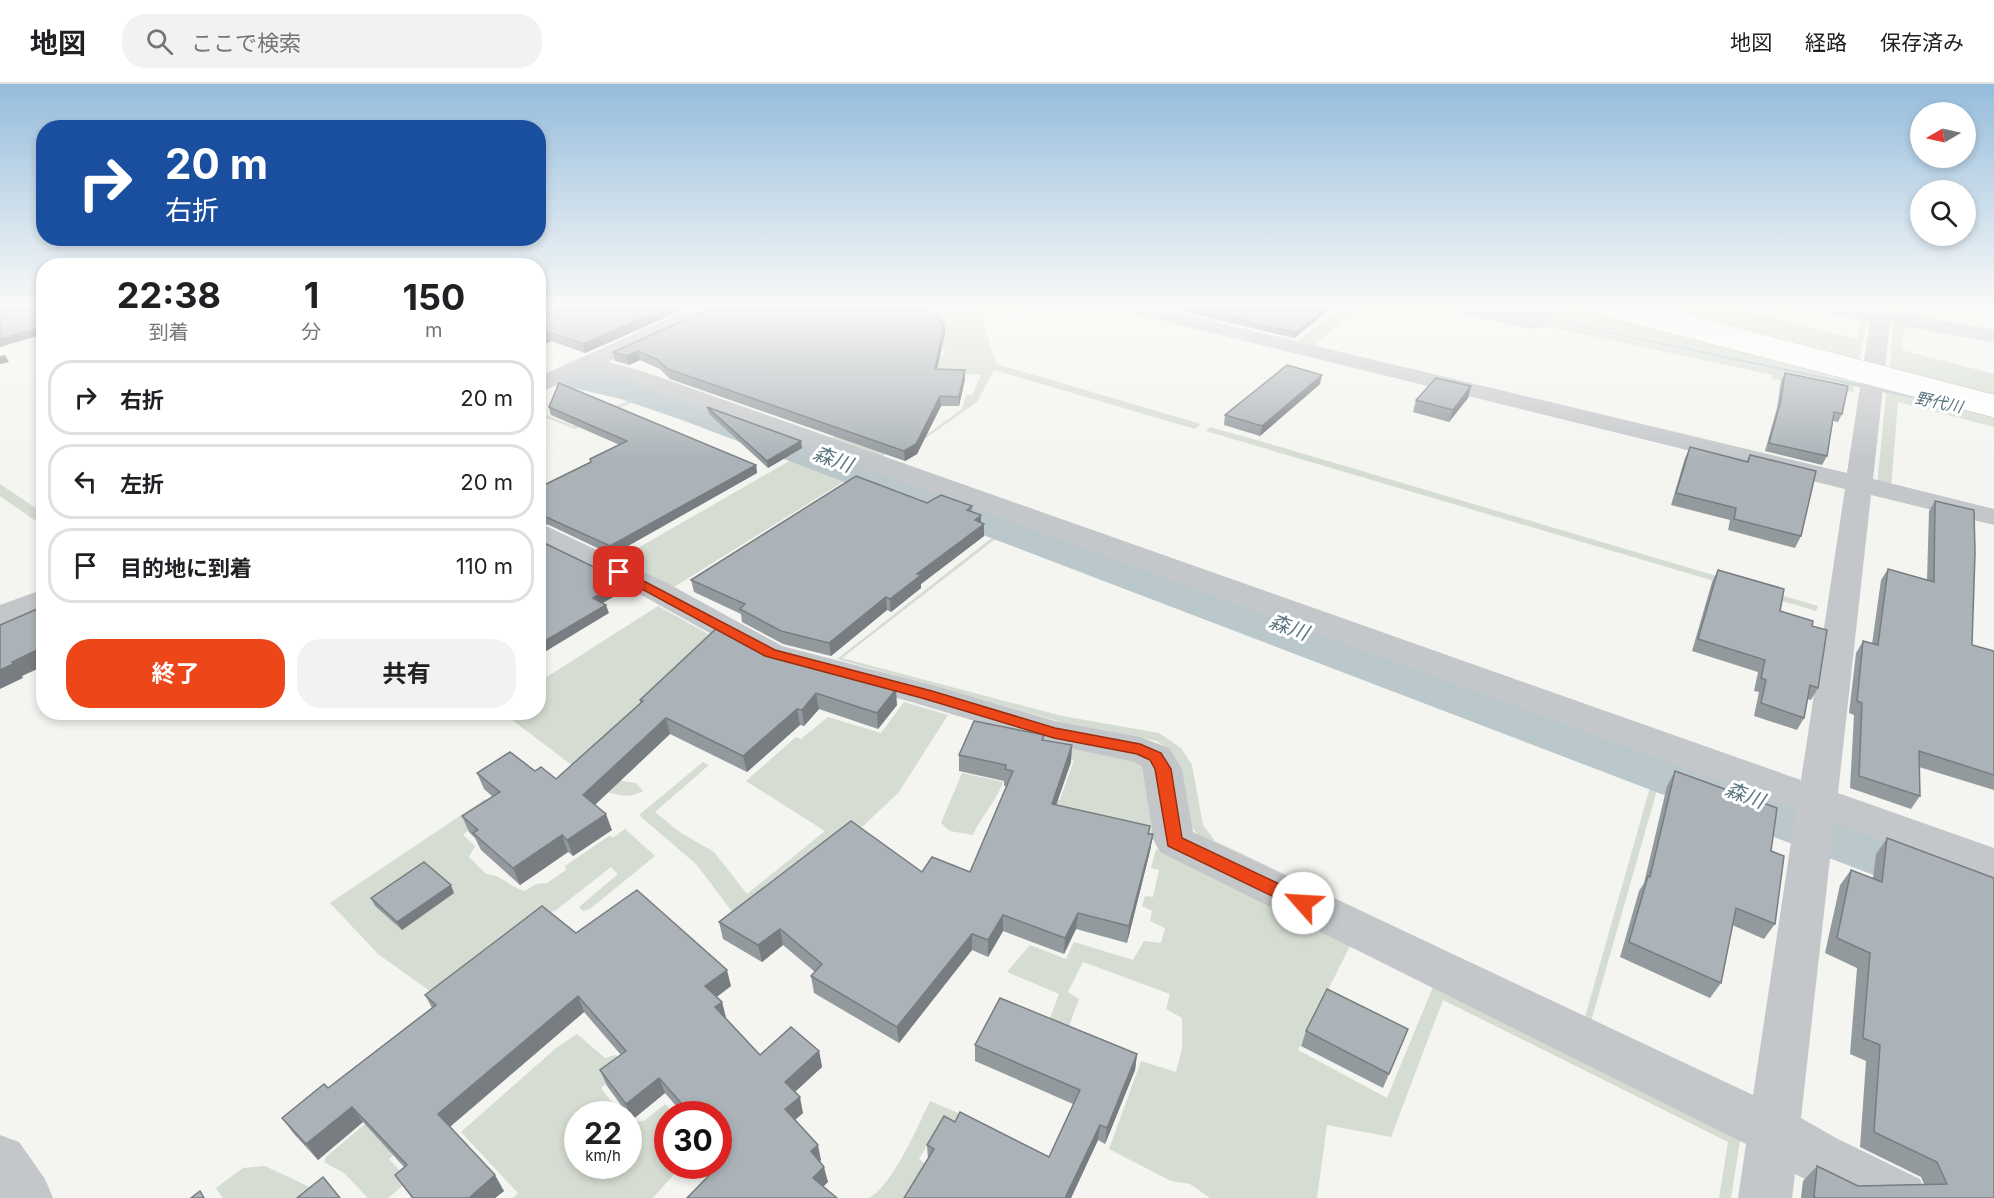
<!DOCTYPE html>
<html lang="ja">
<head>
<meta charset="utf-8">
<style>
  :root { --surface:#fff; --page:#f2f2f2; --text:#202124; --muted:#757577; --line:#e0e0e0; --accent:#ec4619 }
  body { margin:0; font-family:Inter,"Noto Sans JP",sans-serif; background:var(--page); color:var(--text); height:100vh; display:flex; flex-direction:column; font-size:22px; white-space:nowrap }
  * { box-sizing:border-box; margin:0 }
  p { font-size:20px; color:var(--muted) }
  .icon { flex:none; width:33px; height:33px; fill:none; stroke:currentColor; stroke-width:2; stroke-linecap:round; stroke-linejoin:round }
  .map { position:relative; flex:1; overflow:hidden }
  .panel { position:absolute; left:36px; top:174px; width:510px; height:462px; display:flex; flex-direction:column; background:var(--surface); border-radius:24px; box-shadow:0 3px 9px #0003 }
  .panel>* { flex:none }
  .banner { position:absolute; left:36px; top:36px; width:510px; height:126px; border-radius:24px; box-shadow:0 3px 9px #0003; background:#1a4fa0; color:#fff; overflow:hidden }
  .needle { width:39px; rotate:261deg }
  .fabs { position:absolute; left:1910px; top:18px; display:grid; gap:12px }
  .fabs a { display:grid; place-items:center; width:66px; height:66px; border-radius:50%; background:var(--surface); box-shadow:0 3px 9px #0003; font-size:30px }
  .speed { position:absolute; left:564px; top:1017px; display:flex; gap:12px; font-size:30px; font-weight:700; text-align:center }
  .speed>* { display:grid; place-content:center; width:78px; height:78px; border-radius:50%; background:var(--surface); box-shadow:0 3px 9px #0003; line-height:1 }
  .speed small { font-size:15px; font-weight:400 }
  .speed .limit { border:9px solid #d22; background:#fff; color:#111 }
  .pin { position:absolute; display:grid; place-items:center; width:51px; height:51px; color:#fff; margin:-26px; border-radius:12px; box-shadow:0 3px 9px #0006 }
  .me { position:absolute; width:66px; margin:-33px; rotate:296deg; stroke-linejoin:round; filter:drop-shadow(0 0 4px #0008) }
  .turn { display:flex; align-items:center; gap:21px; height:126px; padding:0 30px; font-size:27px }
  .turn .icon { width:78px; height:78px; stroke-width:2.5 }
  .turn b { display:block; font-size:42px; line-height:51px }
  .eta { display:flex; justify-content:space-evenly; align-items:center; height:102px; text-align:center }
  .eta b { font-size:36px; font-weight:700; line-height:42px }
  .button { display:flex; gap:12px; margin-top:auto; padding:12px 30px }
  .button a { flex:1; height:69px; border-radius:24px; background:var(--accent); color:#fff; font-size:24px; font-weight:700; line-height:69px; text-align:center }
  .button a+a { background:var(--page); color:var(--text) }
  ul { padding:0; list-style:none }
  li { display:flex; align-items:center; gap:18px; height:75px; margin:0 12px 9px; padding:0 18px; border:3px solid var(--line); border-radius:24px }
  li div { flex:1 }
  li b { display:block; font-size:22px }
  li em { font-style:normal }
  header { display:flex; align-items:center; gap:36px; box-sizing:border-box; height:84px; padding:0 30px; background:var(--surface); border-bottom:2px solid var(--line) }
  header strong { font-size:28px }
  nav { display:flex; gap:33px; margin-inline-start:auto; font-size:21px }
  .search { width:420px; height:54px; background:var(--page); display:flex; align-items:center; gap:15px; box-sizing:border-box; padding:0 21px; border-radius:24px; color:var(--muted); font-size:22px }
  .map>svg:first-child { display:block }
  .green { fill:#d5dcd1; fill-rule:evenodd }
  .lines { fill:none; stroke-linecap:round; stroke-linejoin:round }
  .stream { fill:#bac7cb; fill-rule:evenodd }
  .river { fill:#bac7cb; fill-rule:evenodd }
  .minor { fill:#c4c7ca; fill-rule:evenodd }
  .highway-bridge-casing { stroke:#b6b9bc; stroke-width:23; stroke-linecap:butt }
  .highway-bridge { stroke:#fff; stroke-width:22 }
  .wall { fill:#939a9e }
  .shaded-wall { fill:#787d81 }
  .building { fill:#abb3b8; stroke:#787d81; stroke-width:1.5 }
  .route { fill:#ec4619; stroke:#992e10; stroke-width:1.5 }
  .labels { text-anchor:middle; stroke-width:6; stroke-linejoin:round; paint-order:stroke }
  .far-water-label { font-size:16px; font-style:italic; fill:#5d7780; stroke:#fff }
  .water-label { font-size:20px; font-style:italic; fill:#5d7780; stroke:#fff }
</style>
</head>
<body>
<header>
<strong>地図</strong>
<div class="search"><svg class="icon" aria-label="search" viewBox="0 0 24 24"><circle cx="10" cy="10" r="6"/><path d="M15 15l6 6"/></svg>ここで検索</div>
<nav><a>地図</a><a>経路</a><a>保存済み</a></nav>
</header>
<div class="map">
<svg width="1994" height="1114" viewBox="0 0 1994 1114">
  <rect width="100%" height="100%" fill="#f4f4f0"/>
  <g class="green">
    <polygon points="947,221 983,221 978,221 996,280 1201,340 1195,345 994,286 977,318 910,365 899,361 881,373 830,355 839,349 924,353 962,325 966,311 972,311 981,291 931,289 934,272 943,272 945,265 922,265 891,236 951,228"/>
    <polygon points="1342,221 1360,221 1313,263 1296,259"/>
    <polygon points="1445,221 1466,221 1854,302 1853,308 1772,295 1773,291"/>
    <polygon points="1482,221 1722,221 1857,255 1862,232 1766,221 1813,223 1867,232 1867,235 1855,298"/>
    <polygon points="1897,221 1994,223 1994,227 1936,224 1930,228 1920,229 1920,232 1994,248 1897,230"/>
    <polygon points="1893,237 1914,241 1914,245 1904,244 1902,266 1994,290 1994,327 1889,305"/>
    <polygon points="577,293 632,306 736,343 731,345 644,313 575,345 539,331 538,328 574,342 632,315 605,304 571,296"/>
    <polygon points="1886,309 1994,331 1994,343 1898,318 1891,403 1877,402"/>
    <polygon points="1210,343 1284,364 1818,522 1816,527 1206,347"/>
    <polygon points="805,368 859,388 674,503 617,476"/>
    <polygon points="0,400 43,429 43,442 0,412"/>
    <path d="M1007,442L1663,685L1590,941L1201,755L1190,741L1169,666L1157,657L1061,638L837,575ZM1007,446L1639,681L1654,689L1585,933L1215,757L1203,741L1192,681L1181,664L1159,649L1062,632L842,574Z"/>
    <path d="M658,522L712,552L589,683L622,697L636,699L643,707C629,714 622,712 607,708L503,629L538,628L539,598Z"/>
    <polygon points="904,618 948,631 899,708 862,743 854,741 736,833 697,781 639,731 703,678 709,681 655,728 681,749 714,768 747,810 825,747 746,697 796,653 801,655 828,633 881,649"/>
    <polygon points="983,641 1143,678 1156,757 1052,732 1056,716 1060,716 1074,676 1045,670"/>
    <path d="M962,689L1003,698C996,718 981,732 973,751L950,747L941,739Z"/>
    <path d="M485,715L496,720L463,751L475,762L469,773L486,790C502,791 510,803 525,807L536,800L547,799L566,786L565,782L609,752L614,753L625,745L655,772L590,825L583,827L579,823L618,790L611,783L556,826L537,834L434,910L378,870L330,819Z"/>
    <polygon points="1156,765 1352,858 1298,966 1387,1014 1435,898 1741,1050 1731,1114 1719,1114 1728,1058 1443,916 1391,1053 1327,1041 1317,1114 1210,1114 1190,1100 1171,1097 1109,1065 1141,977 1176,988 1182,965 1182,934 1166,925 1170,910 1083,878 1068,908 1079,915 1068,945 1049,937 1059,910 1007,888 1030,861 1066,875 1074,858 1133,876 1144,857 1161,859 1165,844 1150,837 1152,827 1142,822 1145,812 1153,813 1159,786 1151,784"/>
    <polygon points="577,950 605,974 616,971 627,982 601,1004 621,1030 578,1030 578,1082 628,1082 629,1038 644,1037 665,1020 674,1030 668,1030 668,1082 671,1082 676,1088 653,1114 513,1114 518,1109 461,1048 556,964"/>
    <path d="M930,1017L963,1031L955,1046L933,1051L919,1075L927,1082L924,1114H869C892,1102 918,1042 930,1017Z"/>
    <polygon points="366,1039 403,1062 389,1075 409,1096 388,1114 368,1114 344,1089 324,1078 326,1073"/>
    <polygon points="265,1082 316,1106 306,1114 223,1114 216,1104 243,1084"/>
  </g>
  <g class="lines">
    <polygon class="stream" points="1568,221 1575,221 1556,231 1544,234 1920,312 1924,314 1920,316 1529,233 1552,228"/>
    <g class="river">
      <polygon points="1453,221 1531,221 1546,224 1552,233 1546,242 1532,245 1459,229"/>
      <polygon points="581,278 651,294 716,316 1994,768 1994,837 682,336 621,315 565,302 558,292 565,282"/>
    </g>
    <g class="minor">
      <polygon points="0,221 12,221 9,225 0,227"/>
      <polygon points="699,221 726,221 723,225 608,278 642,287 1801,696 1845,405 1115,225 1112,221 1145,221 1847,389 1870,237 1814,227 1807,225 1804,221 1847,221 1881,225 1994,246 1994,258 1890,240 1873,395 1994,425 1994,441 1871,411 1838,709 1994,764 1994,797 1834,739 1801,1034 1836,1054 1920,1095 1928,1114 1843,1114 1795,1090 1792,1114 1738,1114 1746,1060 1160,768 1154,757 1142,682 1131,677 1054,661 915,619 758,576 645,513 538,460 538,440 548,443 667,499 782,562 939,603 1055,637 1140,653 1169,664 1182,685 1193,748 1753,1011 1796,725 626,297 590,287 538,309 538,293"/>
      <polygon points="44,505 44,525 0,542 0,521"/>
      <polygon points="0,1051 19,1058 45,1095 53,1114 0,1114"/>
    </g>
    <defs>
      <polyline id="highway-bridge" points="1606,221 1994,322"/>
    </defs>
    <use href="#highway-bridge" class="highway-bridge-casing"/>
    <use href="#highway-bridge" class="highway-bridge"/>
  </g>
  <g class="wall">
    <polygon points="538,221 694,221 585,269 551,257 538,264"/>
    <polygon points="1180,221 1335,221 1294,254 1180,227"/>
    <polygon points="944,240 945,249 937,285 965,295 959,322 941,322 917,370 905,377 670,295 660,285 640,276 629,281 615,277 613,268"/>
    <polygon points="1785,289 1842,330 1838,338 1833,337 1827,372 1822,381 1765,367 1777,324 1781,297"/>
    <polygon points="1320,300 1260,352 1224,341 1225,331"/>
    <polygon points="1471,302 1468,314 1449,338 1413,328 1416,316"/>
    <polygon points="549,323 756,381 757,389 612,471 549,441 538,439 538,404 591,378 590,375 620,361 551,331"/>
    <polygon points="707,323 802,364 768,384 709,330"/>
    <polygon points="1690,363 1747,377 1750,371 1801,452 1795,464 1728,446 1730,436 1671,421 1685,374"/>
    <polygon points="1935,417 1972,561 1994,567 1994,706 1919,683 1920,712 1911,725 1850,704 1854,631 1849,629 1856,569 1863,557 1872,560 1881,496 1888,485 1927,496 1929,427"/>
    <polygon points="927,419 972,422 972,428 981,431 981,439 984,452 921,500 921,504 891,528 887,526 831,572 783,560 742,538 741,530 694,508 691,496"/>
    <polygon points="1718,486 1780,527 1812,542 1818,604 1811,616 1807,615 1804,634 1797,646 1754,632 1759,608 1754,607 1758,588 1692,567 1712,498"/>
    <polygon points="755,563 897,621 878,645 819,625 804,642 800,641 747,688 670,650 595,721 612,746 573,772 568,768 520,801 481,766 475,754 469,748 462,732 493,713 484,705 477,689 535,687 556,695 640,619 640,616"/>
    <polygon points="1044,651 1043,656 1071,678 1056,721 1153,750 1150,767 1127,859 1076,845 1064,870 1003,847 988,873 972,866 899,959 814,909 811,892 815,888 783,861 762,878 723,855 719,838 922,788 970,788 1007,702 1004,702 1004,697 959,687 959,671"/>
    <polygon points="1675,687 1771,767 1775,840 1764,855 1732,841 1721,899 1710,914 1620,873 1639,807 1644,799 1667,702"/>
    <polygon points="1887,754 1994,1114 1801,1114 1803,1097 1817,1082 1858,1102 1924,1100 1921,1093 1860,1063 1866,977 1850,970 1857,884 1825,869 1840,801 1851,786 1873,794 1876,770"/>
    <polygon points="454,809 402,846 375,822 371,814"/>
    <polygon points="576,849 731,902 716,913 722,918 726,934 760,971 819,967 822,983 795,1008 803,1029 795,1036 821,1076 820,1077 828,1098 723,1078 718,1072 718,1030 683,1030 665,1009 632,1036 607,1002 600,986 621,971 584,928 450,1043 504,1107 495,1114 412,1114 395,1091 404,1083 363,1038 318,1076 294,1050 282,1034 328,1004 432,924 425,911"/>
    <polygon points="1408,945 1383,1004 1301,962 1306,947"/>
    <polygon points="975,961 1137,970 1135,986 1105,1060 1098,1056 1071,1114 928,1075 927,1061 955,1038 1049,1073 1073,1020 975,977"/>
  </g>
  <g class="shaded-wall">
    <polygon points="673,221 694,221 585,269 583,260"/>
    <polygon points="1330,221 1335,221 1294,254 1295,249"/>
    <polygon points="944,240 945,249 935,294 935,285"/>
    <polygon points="44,242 44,250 0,263 0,255"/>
    <polygon points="549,248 551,257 538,264 538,253"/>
    <polygon points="638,267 640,276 629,281 627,272"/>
    <polygon points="5,271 9,278 0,280 0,272"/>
    <polygon points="965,286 965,295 959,322 959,313"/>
    <polygon points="1322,291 1320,300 1260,352 1262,342"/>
    <polygon points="1471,302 1468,314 1449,338 1453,326"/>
    <polygon points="940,312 941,322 917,370 905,377 904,367"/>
    <polygon points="801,357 802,364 768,384 767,377"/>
    <polygon points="756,381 757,389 612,471 610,462"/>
    <polygon points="981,431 981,442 984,440 984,452 921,500 921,504 891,528 890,515 975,436"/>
    <polygon points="623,497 625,506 596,523 593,514"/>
    <polygon points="886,513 887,526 831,572 829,559"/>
    <polygon points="606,521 609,529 538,572 538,561"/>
    <polygon points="44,559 44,582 22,592 23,594 0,605 0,586"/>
    <polygon points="896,605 897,621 878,645 877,629"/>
    <polygon points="816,609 819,625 804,642 802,626"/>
    <polygon points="797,625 800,641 747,688 743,672"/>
    <polygon points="666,634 670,650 588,727 583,711"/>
    <polygon points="1072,661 1071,678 1051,736 1052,720"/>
    <polygon points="606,730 612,746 573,772 567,756"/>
    <polygon points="1153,750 1150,767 1127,859 1129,842"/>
    <polygon points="562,751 568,768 520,801 513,784"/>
    <polygon points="451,801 454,809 402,846 397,838"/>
    <polygon points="1078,829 1076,845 1064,870 1065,854"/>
    <polygon points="1003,831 1003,847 988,873 988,856"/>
    <polygon points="780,845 783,861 762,878 758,861"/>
    <polygon points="972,850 972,866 899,959 897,943"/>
    <polygon points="727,886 731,902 710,918 705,902"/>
    <polygon points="578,912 584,928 447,1045 438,1030"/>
    <polygon points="722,918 726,934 715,923"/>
    <polygon points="819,967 822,983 789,1013 785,998"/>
    <polygon points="1137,970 1135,986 1105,1060 1107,1044"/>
    <polygon points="659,994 665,1009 632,1036 626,1020"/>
    <polygon points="800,1013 803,1029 789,1041 785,1025"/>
    <polygon points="352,1023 363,1038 318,1076 306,1060"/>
    <polygon points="1100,1041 1098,1056 1071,1114 1065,1114"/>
    <polygon points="818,1061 821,1076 814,1083 811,1067"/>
    <polygon points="824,1083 828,1098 816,1110 813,1094"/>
    <polygon points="495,1091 504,1107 495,1114 469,1114"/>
  </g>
  <g class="building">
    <polygon points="0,221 44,221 44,242 0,255"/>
    <polygon points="538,221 673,221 583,260 549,248 538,253"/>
    <polygon points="718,221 928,221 944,240 935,285 965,286 959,313 940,312 916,360 904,367 668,285 658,276 638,267 627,272 613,268"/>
    <polygon points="1180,221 1330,221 1295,249"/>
    <polygon points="1287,281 1322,291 1262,342 1225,331"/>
    <polygon points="1785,289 1848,302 1842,330 1834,328 1827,372 1769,359 1781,316"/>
    <polygon points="1436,294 1471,302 1453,326 1416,316"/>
    <polygon points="559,299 756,381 610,462 546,433 538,431 538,404 591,378 590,375 627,357 549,323"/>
    <polygon points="707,323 801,357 767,377"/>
    <polygon points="1690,363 1748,378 1750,371 1816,387 1801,452 1734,435 1736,424 1676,409"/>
    <polygon points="856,392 927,419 941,411 972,422 967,426 981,431 975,436 984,440 917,490 921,491 890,515 886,513 829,559 781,547 740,525 745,520 691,496"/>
    <polygon points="1935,417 1974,426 1975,469 1972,561 1994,567 1994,691 1919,667 1920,712 1859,692 1862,619 1857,617 1863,557 1878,561 1888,485 1934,498"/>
    <polygon points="538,456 623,497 593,514 606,521 538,561"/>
    <polygon points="1718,486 1784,505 1780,527 1813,537 1812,542 1827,546 1818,604 1810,601 1804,634 1761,619 1766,596 1761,594 1765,576 1698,555"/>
    <polygon points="44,522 44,559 40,561 43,563 12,578 13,580 0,586 0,541"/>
    <polygon points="718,543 755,563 896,605 877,629 816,609 802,626 797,625 743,672 666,634 583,711 606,730 567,756 562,751 513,784 473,749 478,746 462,732 500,708 477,689 510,668 535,687 541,683 556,695 643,617 640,616"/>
    <polygon points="974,637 1044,651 1042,656 1072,661 1052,720 1150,742 1148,750 1153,750 1129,842 1078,829 1065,854 1003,831 988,856 972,850 897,943 811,892 822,880 780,845 758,861 719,838 851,737 922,788 932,773 970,788 1013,687 1005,685 1006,681 959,671"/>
    <polygon points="1675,687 1777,724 1771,767 1784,772 1775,840 1736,824 1721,899 1629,858 1648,792 1650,793"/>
    <polygon points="1887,754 1994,794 1994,1114 1816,1114 1814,1113 1817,1082 1858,1102 1947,1100 1937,1078 1874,1048 1880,961 1863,954 1870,869 1837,854 1851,786 1882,798"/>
    <polygon points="424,778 451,801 397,838 371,814"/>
    <polygon points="637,806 727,886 705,902 722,918 715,923 760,971 791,943 819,967 785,998 800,1013 785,1025 818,1061 811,1067 824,1083 813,1094 837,1114 687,1114 727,1073 718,1063 718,1030 691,1030 659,994 626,1020 600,986 626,967 578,912 438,1030 495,1091 469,1114 413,1114 395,1091 407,1081 352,1023 306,1060 282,1034 324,1000 328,1004 436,921 425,911 542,822 576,849"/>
    <polygon points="1327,905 1408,945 1389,990 1306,947"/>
    <polygon points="1000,914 1137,970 1107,1044 1100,1041 1065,1114 904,1114 934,1065 927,1061 944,1032 955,1038 960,1028 1049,1073 1080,1006 975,961"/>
    <polygon points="323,1093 340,1114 297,1114"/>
    <polygon points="200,1107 204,1114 191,1114"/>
  </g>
  <linearGradient id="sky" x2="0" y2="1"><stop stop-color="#95bcdc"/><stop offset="0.59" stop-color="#fafaf8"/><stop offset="1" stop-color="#fafaf8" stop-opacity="0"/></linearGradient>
  <rect width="1994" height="377" fill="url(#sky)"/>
  <polygon class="route" points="619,484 775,566 932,607 1055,644 1140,660 1161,669 1171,685 1182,754 1309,814 1312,819 1309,824 1303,827 1297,824 1168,762 1155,685 1150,676 1137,670 1054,654 922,614 765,572 614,490 612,488"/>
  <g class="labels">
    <g class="far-water-label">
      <text transform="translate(1939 318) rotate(12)" y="6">野代川</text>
    </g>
    <g class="water-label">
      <text transform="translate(833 375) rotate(20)" y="7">森川</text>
      <text transform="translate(1289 543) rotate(20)" y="7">森川</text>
      <text transform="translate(1745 711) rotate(20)" y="7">森川</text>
    </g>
  </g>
</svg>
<div class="fabs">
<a><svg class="needle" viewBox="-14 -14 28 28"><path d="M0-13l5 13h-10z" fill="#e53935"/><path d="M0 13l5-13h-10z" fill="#757577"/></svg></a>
<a><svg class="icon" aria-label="search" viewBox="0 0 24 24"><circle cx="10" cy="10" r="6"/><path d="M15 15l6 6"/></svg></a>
</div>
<div class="speed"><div>22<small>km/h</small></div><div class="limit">30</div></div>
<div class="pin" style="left:619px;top:488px;background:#d93025"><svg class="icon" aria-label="arrive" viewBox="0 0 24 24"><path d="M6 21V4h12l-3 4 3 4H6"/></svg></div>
<svg class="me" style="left:1303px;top:819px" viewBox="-20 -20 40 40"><circle r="19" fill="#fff"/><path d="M0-13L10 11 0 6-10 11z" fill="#ec4619"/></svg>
<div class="banner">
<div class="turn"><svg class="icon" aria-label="right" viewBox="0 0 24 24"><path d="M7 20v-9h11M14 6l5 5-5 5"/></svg><div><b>20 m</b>右折</div></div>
</div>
<section class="panel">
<div class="eta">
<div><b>22:38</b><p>到着</p></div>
<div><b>1</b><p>分</p></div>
<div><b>150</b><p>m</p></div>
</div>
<ul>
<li><svg class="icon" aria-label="right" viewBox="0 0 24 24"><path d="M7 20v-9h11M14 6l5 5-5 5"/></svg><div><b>右折</b></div><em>20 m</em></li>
<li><svg class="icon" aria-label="left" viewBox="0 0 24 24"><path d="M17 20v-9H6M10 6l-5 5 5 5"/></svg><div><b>左折</b></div><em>20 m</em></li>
<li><svg class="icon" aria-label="arrive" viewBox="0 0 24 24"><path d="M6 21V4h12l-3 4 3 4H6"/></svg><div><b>目的地に到着</b></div><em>110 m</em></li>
</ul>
<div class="button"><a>終了</a><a>共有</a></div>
</section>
</div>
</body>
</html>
